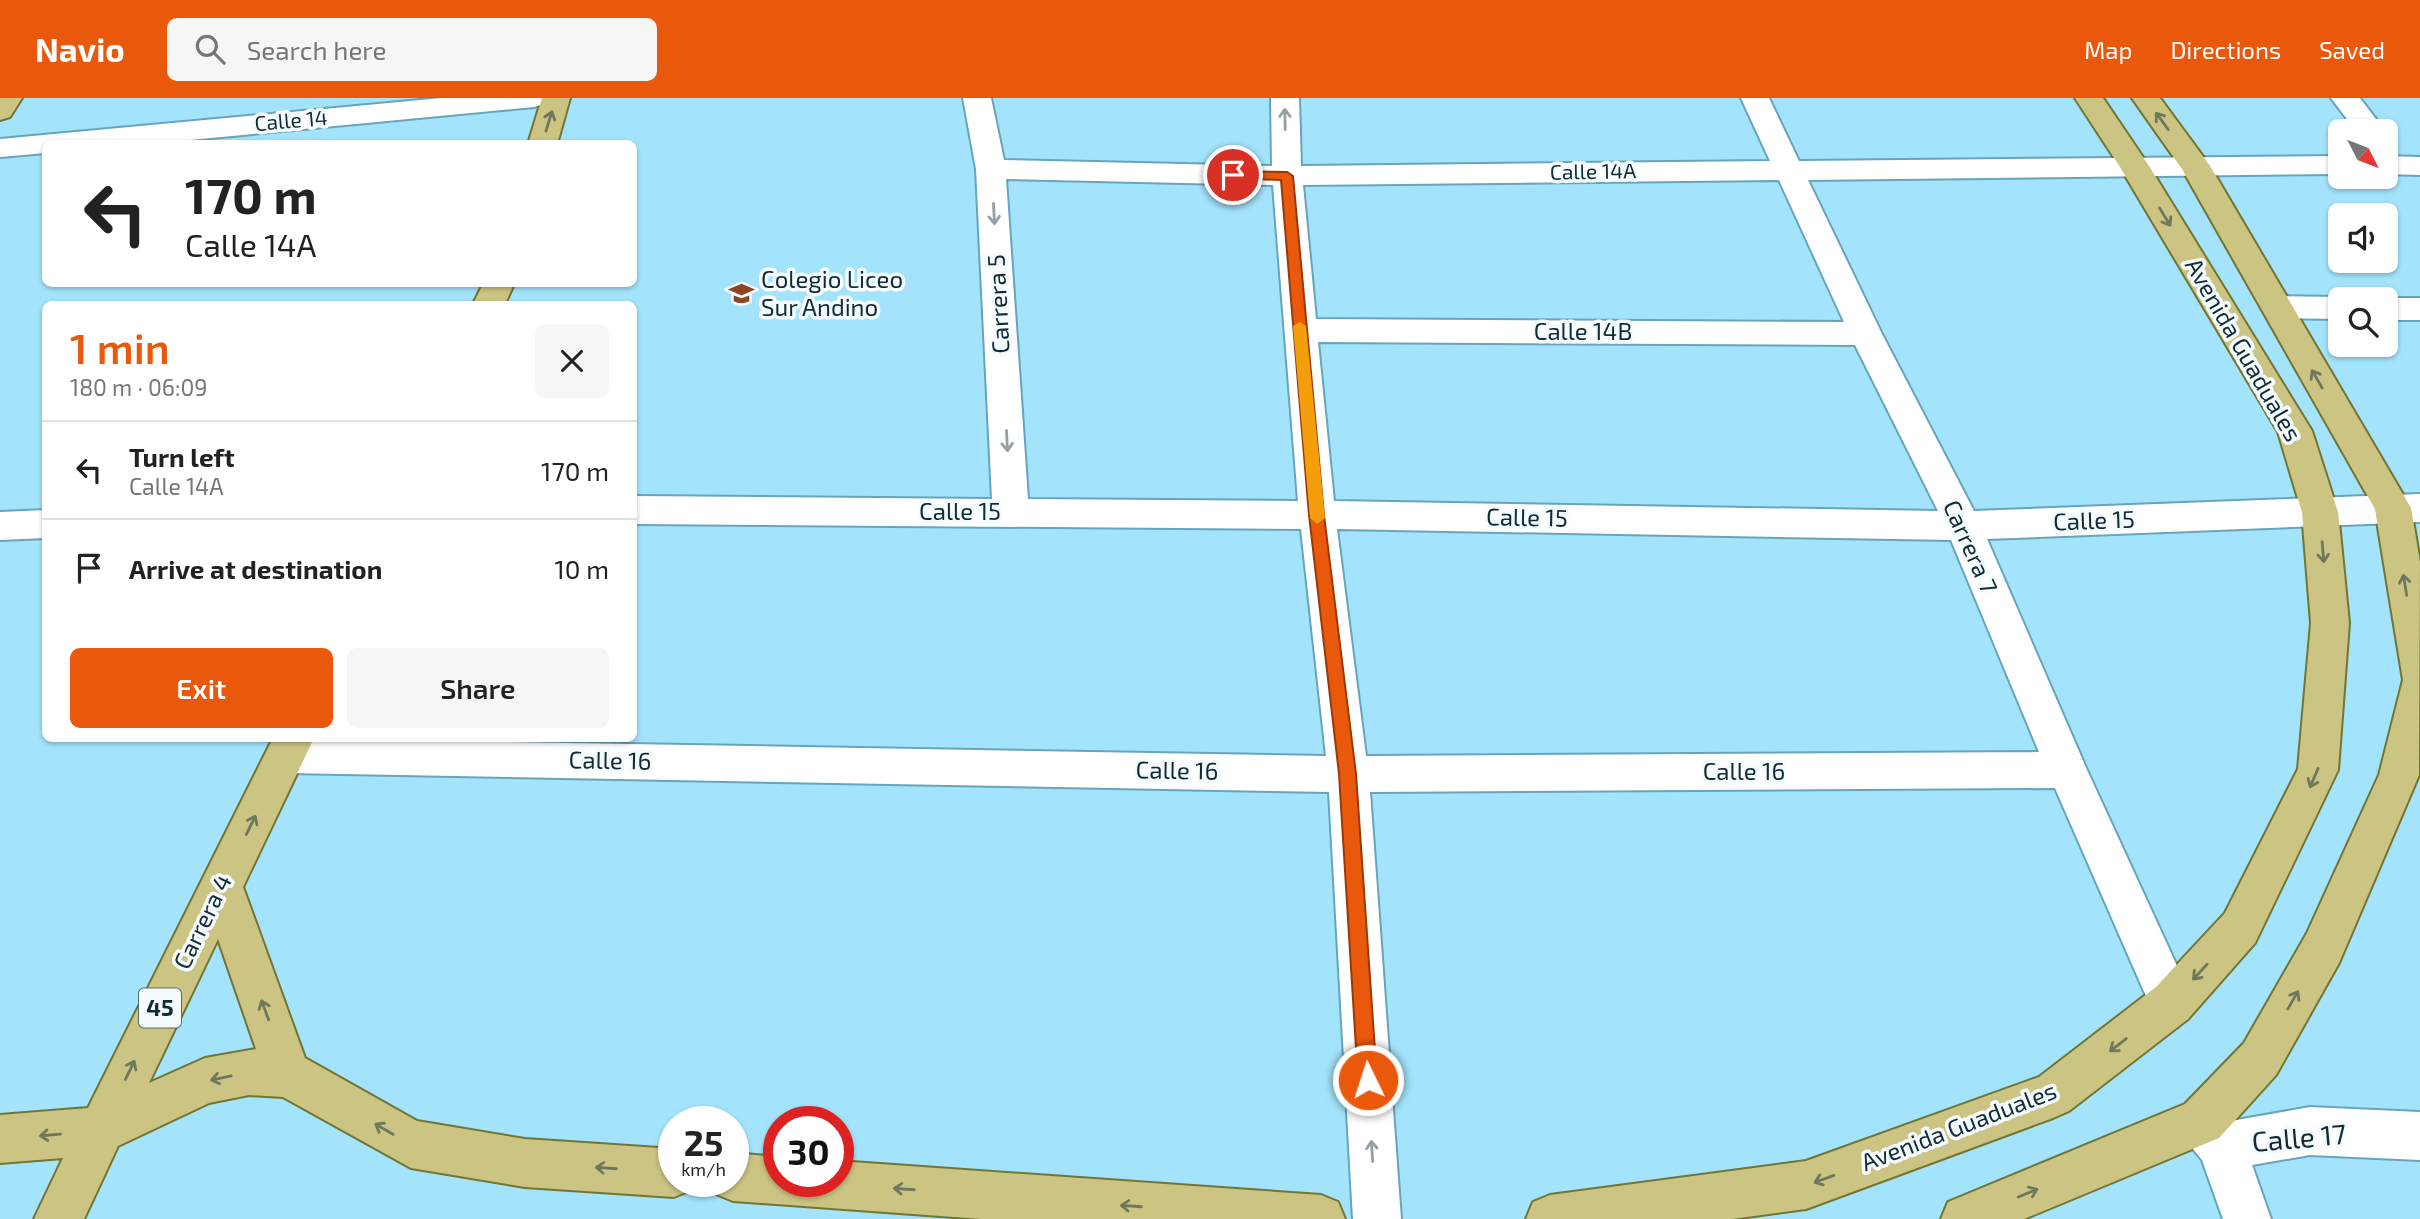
<!DOCTYPE html>
<html lang="en">
<head>
<meta charset="utf-8">
<style>
  :root { --surface:#fff; --page:#f6f6f6; --text:#222; --muted:#767676; --line:#e0e0e0; --accent:#ea580c }
  body { margin:0; font-family:"Exo 2",sans-serif; background:var(--page); color:var(--text); height:100vh; display:flex; flex-direction:column; font-size:26px; white-space:nowrap }
  * { box-sizing:border-box; margin:0 }
  p { font-size:23px; color:var(--muted) }
  .icon { flex:none; width:38px; height:38px; fill:none; stroke:currentColor; stroke-width:2; stroke-linecap:round; stroke-linejoin:round }
  .map { position:relative; flex:1; overflow:hidden }
  .sheet { position:absolute; left:42px; top:203px; width:595px; height:441px; display:flex; flex-direction:column; background:var(--surface); border-radius:10px; box-shadow:0 2px 5px #0004 }
  .sheet>* { flex:none }
  .top-card { position:absolute; left:42px; top:42px; width:595px; height:147px; border-radius:10px; box-shadow:0 2px 5px #0004; background:#fff; color:var(--text); overflow:hidden }
  .needle { width:46px; rotate:132deg }
  .fabs { position:absolute; left:2328px; top:21px; display:grid; gap:14px }
  .fabs a { display:grid; place-items:center; width:70px; height:70px; border-radius:10px; background:var(--surface); box-shadow:0 2px 5px #0004; font-size:35px }
  .speed { position:absolute; left:658px; top:1008px; display:flex; gap:14px; font-size:35px; font-weight:700; text-align:center }
  .speed>* { display:grid; place-content:center; width:91px; height:91px; border-radius:50%; background:var(--surface); box-shadow:0 2px 5px #0004; line-height:1 }
  .speed small { font-size:18px; font-weight:400 }
  .speed .limit { border:10px solid #d22; background:#fff; color:#111 }
  .pin { position:absolute; display:grid; place-items:center; width:60px; height:60px; color:#fff; margin:-30px; border:4px solid #fff; border-radius:50%; box-shadow:0 2px 7px #0007 }
  .me { position:absolute; width:77px; margin:-38px; rotate:356deg; stroke-linejoin:round; filter:drop-shadow(0 0 5px #0008) }
  .turn { display:flex; align-items:center; gap:24px; height:147px; padding:0 28px; font-size:32px }
  .turn .icon { width:91px; height:91px; stroke-width:2.5 }
  .turn b { display:block; font-size:49px; line-height:60px }
  .round { display:grid; place-items:center; flex:none; width:74px; height:74px; border-radius:10px; background:var(--page) }
  .head { display:flex; align-items:center; justify-content:space-between; height:119px; padding:0 28px }
  h1 { font-size:42px; font-weight:600; line-height:52px; color:var(--accent) }
  .primary-button { display:flex; gap:14px; margin-top:auto; padding:14px 28px }
  .primary-button a { flex:1; height:80px; border-radius:10px; background:var(--accent); color:#fff; font-size:28px; font-weight:600; line-height:80px; text-align:center }
  .primary-button a+a { background:var(--page); color:var(--text) }
  ul { padding:0; list-style:none }
  li { display:flex; align-items:center; gap:21px; height:98px; padding:0 28px; border-top:2px solid var(--line) }
  li div { flex:1 }
  li b { display:block; font-size:26px }
  li em { font-style:normal }
  header { display:flex; align-items:center; gap:42px; box-sizing:border-box; height:98px; padding:0 35px; background:var(--accent); color:#fff }
  header strong { font-size:33px }
  nav { display:flex; gap:38px; margin-inline-start:auto; font-size:24px }
  .search { width:490px; height:63px; background:var(--page); display:flex; align-items:center; gap:18px; box-sizing:border-box; padding:0 24px; border-radius:10px; color:var(--muted); font-size:26px }
  .map>svg:first-child { display:block }
  .lines { fill:none; stroke-linecap:round; stroke-linejoin:round }
  .minor-casing { stroke:#66a5bb; stroke-width:4 }
  .major-casing { stroke:#737532; stroke-width:4 }
  .minor { fill:#fff; fill-rule:evenodd }
  .major { fill:#cbc483; fill-rule:evenodd }
  .oneway { stroke:#94a0a4 }
  .oneway2 { stroke:#6e785c }
  .route { fill:#ea580c; stroke:#983908; stroke-width:2 }
  .slow { fill:#f59e0b }
  .labels { text-anchor:middle; stroke-width:7; stroke-linejoin:round; paint-order:stroke }
  .far-street-label { font-size:21px; fill:#112c35; stroke:#f5fbfd }
  .shield { fill:#f5fbfd; stroke:#556a71; stroke-width:2 }
  .shield-label { font-size:23px; font-weight:bold; fill:#112c35 }
  .poi-label { font-size:24px; fill:#112c35; stroke:#f5fbfd; text-anchor:start }
  .street-label { font-size:24px; fill:#112c35; stroke:#f5fbfd }
  .near-street-label { font-size:28px; fill:#112c35; stroke:#f5fbfd }
</style>
</head>
<body>
<header>
<strong>Navio</strong>
<div class="search"><svg class="icon" aria-label="search" viewBox="0 0 24 24"><circle cx="10" cy="10" r="6"/><path d="M15 15l6 6"/></svg>Search here</div>
<nav><a>Map</a><a>Directions</a><a>Saved</a></nav>
</header>
<div class="map">
<svg width="2420" height="1121" viewBox="0 0 2420 1121">
  <rect width="100%" height="100%" fill="#a3e4fc"/>
  <g class="lines">
    <defs>
      <g id="minor">
        <polygon points="442,0 548,0 544,6 534,9 148,46 46,46 46,55 0,59 0,41"/>
        <path d="M963,0H991L1004,62L1272,68L1271,0H1299L1301,68L1770,63L1741,0H1769L1799,63L2340,58V76L1808,82L1882,236L1974,413L2420,396V424L1987,441L2087,672L2194,905L2188,921L2172,927L2156,921L2055,690L1370,694L1401,1121H1353L1329,694L286,675L272,669L266,657L272,645L283,640L1326,658L1301,431L634,426V398L992,401L976,71ZM1006,81L1273,87L1298,403L1028,401ZM1779,82L1844,224L1316,221L1303,87ZM1318,244L1855,247L1938,413L1334,403ZM1337,431L1951,442L2039,654L1366,658Z"/>
        <polygon points="2331,0 2360,0 2385,33 2356,33"/>
        <polygon points="2385,58 2420,59 2420,77 2385,76"/>
        <polygon points="2277,198 2340,199 2348,201 2340,201 2340,221 2277,220 2266,217 2261,209 2266,201"/>
        <polygon points="2385,200 2420,200 2420,222 2385,222 2385,201 2380,201"/>
        <polygon points="46,412 46,440 0,442 0,414"/>
        <polygon points="2205,1004 2222,1011 2231,1023 2310,1009 2420,1014 2420,1062 2310,1057 2252,1067 2271,1121 2223,1121 2202,1062 2188,1045 2181,1028 2188,1011"/>
      </g>
      <g id="major">
        <polygon points="0,0 22,0 10,19 0,22"/>
        <polygon points="542,0 570,0 557,46 528,46"/>
        <polygon points="2075,0 2103,0 2149,68 2312,333 2338,414 2349,525 2338,672 2255,845 2188,921 2069,1013 2053,1020 1806,1111 1732,1121 1526,1121 1533,1104 1550,1097 1806,1063 2039,979 2156,889 2225,815 2298,671 2311,525 2302,414 2278,334 2120,69"/>
        <polygon points="2132,0 2160,0 2210,68 2411,410 2420,464 2419,677 2339,865 2276,977 2219,1040 2024,1121 1941,1121 1948,1104 2185,1006 2244,945 2307,835 2379,677 2403,582 2375,411 2182,71"/>
        <polygon points="483,186 514,186 505,206 473,206"/>
        <path d="M273,640H314L243,789L305,960L417,1023L525,1041L674,1051V1083H695L691,1092L674,1099L525,1089L411,1070L283,999L249,997L209,1005L118,1048L84,1121H34L63,1060L0,1065V1017L88,1010ZM218,841L256,951L205,960L149,985Z"/>
        <polygon points="733,1055 779,1059 779,1083 838,1083 838,1063 1321,1097 1338,1104 1345,1121 981,1121 733,1103 716,1096 711,1083 733,1083"/>
      </g>
    </defs>
    <use href="#minor" class="minor-casing"/>
    <use href="#major" class="major-casing"/>
    <use href="#minor" class="minor"/>
    <use href="#major" class="major"/>
  </g>
  <defs><path id="oneway-shaft" d="M-6 0H5M1.5-3L5.5 0L1.5 3" fill="none" stroke-width="1.6" stroke-linecap="round" stroke-linejoin="round" transform="scale(1.75)"/></defs>
  <g class="oneway">
    <use href="#oneway-shaft" transform="translate(1285 21) rotate(-91)"/>
    <use href="#oneway-shaft" transform="translate(994 116) rotate(87)"/>
    <use href="#oneway-shaft" transform="translate(1007 343) rotate(87)"/>
    <use href="#oneway-shaft" transform="translate(1372 1053) rotate(-94)"/>
  </g>
  <g class="oneway2">
    <use href="#oneway-shaft" transform="translate(549 23) rotate(-73)"/>
    <use href="#oneway-shaft" transform="translate(2162 23) rotate(-126)"/>
    <use href="#oneway-shaft" transform="translate(2165 119) rotate(59)"/>
    <use href="#oneway-shaft" transform="translate(2317 281) rotate(-120)"/>
    <use href="#oneway-shaft" transform="translate(2323 454) rotate(85)"/>
    <use href="#oneway-shaft" transform="translate(2405 487) rotate(-99)"/>
    <use href="#oneway-shaft" transform="translate(2314 680) rotate(113)"/>
    <use href="#oneway-shaft" transform="translate(251 727) rotate(-64)"/>
    <use href="#oneway-shaft" transform="translate(2200 874) rotate(133)"/>
    <use href="#oneway-shaft" transform="translate(2293 902) rotate(-60)"/>
    <use href="#oneway-shaft" transform="translate(265 912) rotate(-110)"/>
    <use href="#oneway-shaft" transform="translate(2118 947) rotate(142)"/>
    <use href="#oneway-shaft" transform="translate(130 972) rotate(-64)"/>
    <use href="#oneway-shaft" transform="translate(221 980) rotate(168)"/>
    <use href="#oneway-shaft" transform="translate(384 1031) rotate(-150)"/>
    <use href="#oneway-shaft" transform="translate(50 1037) rotate(175)"/>
    <use href="#oneway-shaft" transform="translate(606 1070) rotate(-176)"/>
    <use href="#oneway-shaft" transform="translate(1824 1081) rotate(160)"/>
    <use href="#oneway-shaft" transform="translate(904 1091) rotate(-176)"/>
    <use href="#oneway-shaft" transform="translate(2028 1095) rotate(-22)"/>
    <use href="#oneway-shaft" transform="translate(1131 1108) rotate(-176)"/>
  </g>
  <polygon class="route" points="1233,73 1287,74 1293,78 1324,417 1356,676 1377,982 1374,989 1368,991 1361,989 1358,982 1339,676 1309,417 1281,82 1229,80 1229,74"/>
  <polygon class="slow" points="1300,224 1306,228 1325,420 1317,426 1310,420 1293,228"/>
  <defs>
    <symbol id="school-bare" viewBox="-9 -9 18 18"><path d="M0-5L7-2L0 1L-7-2ZM-4 1L0 2.5L4 1V4Q0 6-4 4Z" fill="#8d4526" stroke="#f5fbfd" stroke-width="2.5" paint-order="stroke"/></symbol>
  </defs>
  <g fill-rule="evenodd">
    <use href="#school-bare" x="724" y="178" width="35" height="35"/>
  </g>
  <g class="labels">
    <g class="far-street-label">
      <text transform="translate(291 23) rotate(-5)" y="7">Calle 14</text>
      <text transform="translate(1593 74) rotate(-1)" y="7">Calle 14A</text>
    </g>
    <rect class="shield" x="139" y="890.5" width="42" height="39" rx="5"/>
    <g class="shield-label">
      <text x="160" y="918">45</text>
    </g>
    <g class="poi-label">
      <text x="761" y="190">Colegio Liceo<tspan x="761" dy="28">Sur Andino</tspan></text>
    </g>
    <g class="street-label">
      <text transform="translate(999 206) rotate(-93)" y="8">Carrera 5</text>
      <text x="1583" y="242">Calle 14B</text>
      <text transform="translate(2243 252) rotate(60)" y="8">Avenida Guaduales</text>
      <text x="960" y="422">Calle 15</text>
      <text transform="translate(1527 420) rotate(1)" y="8">Calle 15</text>
      <text transform="translate(2094 423) rotate(-2)" y="8">Calle 15</text>
      <text transform="translate(1970 449) rotate(66)" y="8">Carrera 7</text>
      <text transform="translate(610 663) rotate(1)" y="8">Calle 16</text>
      <text transform="translate(1177 673) rotate(1)" y="8">Calle 16</text>
      <text x="1744" y="682">Calle 16</text>
      <text transform="translate(203 824) rotate(-64)" y="8">Carrera 4</text>
      <text transform="translate(1959 1029) rotate(-21)" y="8">Avenida Guaduales</text>
    </g>
    <g class="near-street-label">
      <text transform="translate(2299 1040) rotate(-5)" y="10">Calle 17</text>
    </g>
  </g>
</svg>
<div class="fabs">
<a><svg class="needle" viewBox="-14 -14 28 28"><path d="M0-13l5 13h-10z" fill="#e53935"/><path d="M0 13l5-13h-10z" fill="#767676"/></svg></a>
<a><svg class="icon" aria-label="sound" viewBox="0 0 24 24"><path d="M4 9h4l5-4v14l-5-4H4zM17 9q2 3 0 6"/></svg></a>
<a><svg class="icon" aria-label="search" viewBox="0 0 24 24"><circle cx="10" cy="10" r="6"/><path d="M15 15l6 6"/></svg></a>
</div>
<div class="speed"><div>25<small>km/h</small></div><div class="limit">30</div></div>
<div class="pin" style="left:1233px;top:77px;background:#d93025"><svg class="icon" aria-label="arrive" viewBox="0 0 24 24"><path d="M6 21V4h12l-3 4 3 4H6"/></svg></div>
<svg class="me" style="left:1368px;top:982px" viewBox="-20 -20 40 40"><circle r="17" fill="#ea580c" stroke="#fff" stroke-width="3"/><path d="M0-11L8 9 0 5-8 9z" fill="#fff"/></svg>
<div class="top-card">
<div class="turn"><svg class="icon" aria-label="left" viewBox="0 0 24 24"><path d="M17 20v-9H6M10 6l-5 5 5 5"/></svg><div><b>170 m</b>Calle 14A</div></div>
</div>
<section class="sheet">
<div class="head"><div><h1>1 min</h1><p>180 m · 06:09</p></div><a class="round"><svg class="icon" aria-label="close" viewBox="0 0 24 24"><path d="M6 6l12 12M18 6L6 18"/></svg></a></div>
<ul>
<li><svg class="icon" aria-label="left" viewBox="0 0 24 24"><path d="M17 20v-9H6M10 6l-5 5 5 5"/></svg><div><b>Turn left</b><p>Calle 14A</p></div><em>170 m</em></li>
<li><svg class="icon" aria-label="arrive" viewBox="0 0 24 24"><path d="M6 21V4h12l-3 4 3 4H6"/></svg><div><b>Arrive at destination</b></div><em>10 m</em></li>
</ul>
<div class="primary-button"><a>Exit</a><a>Share</a></div>
</section>
</div>
</body>
</html>
